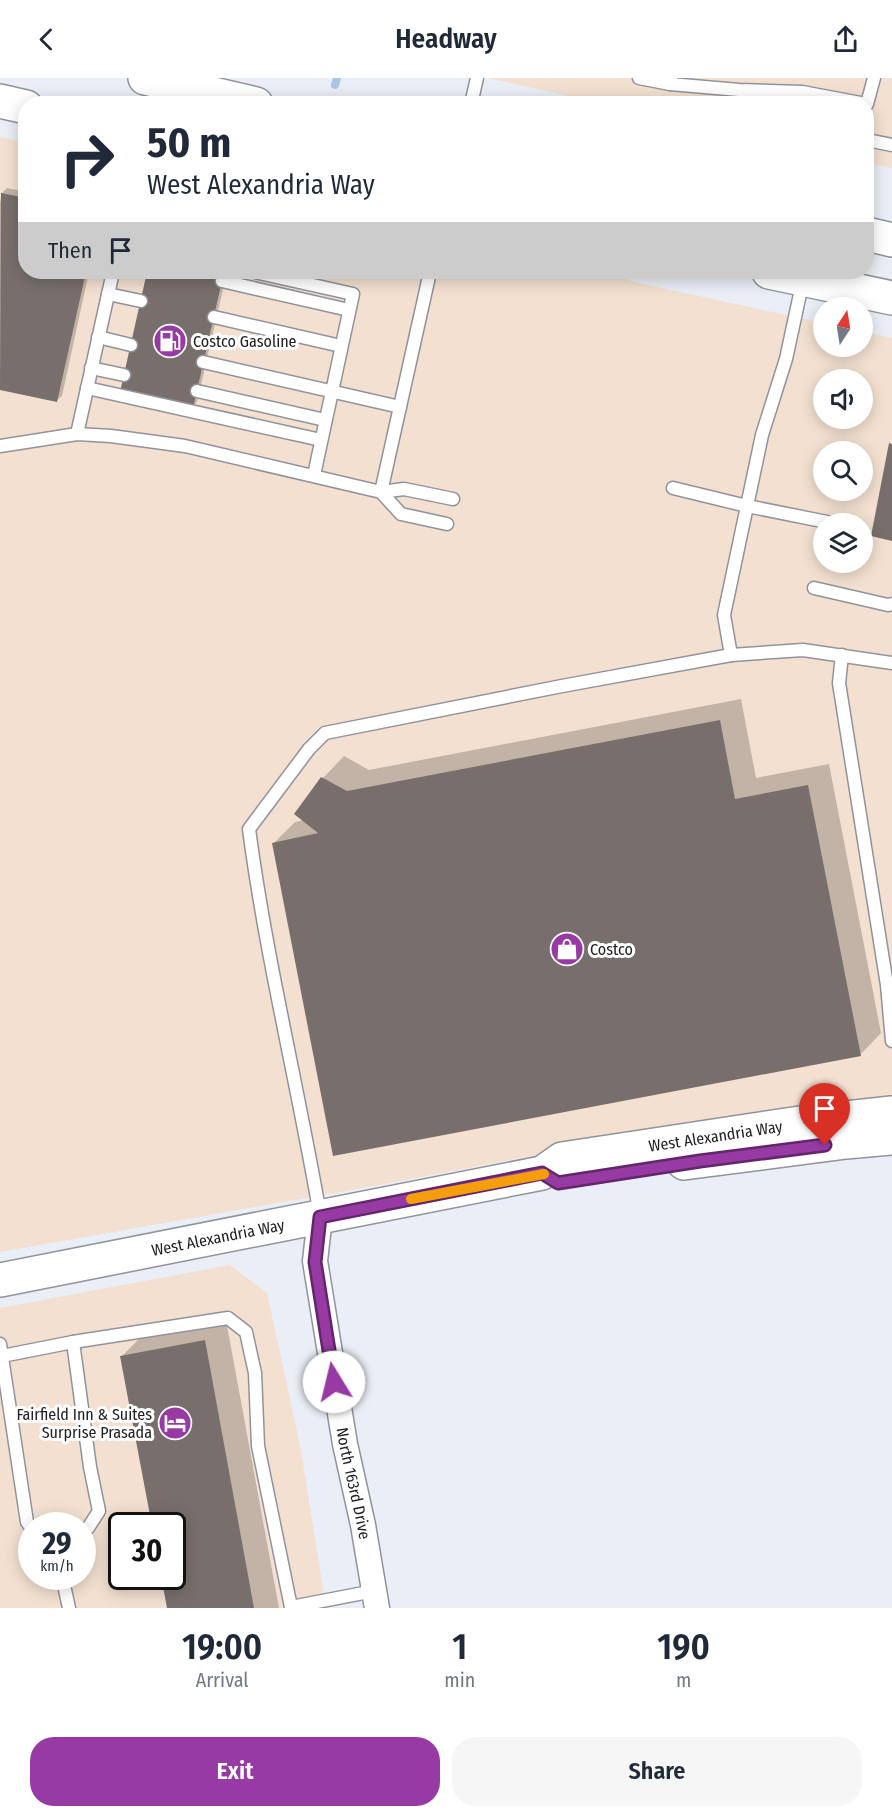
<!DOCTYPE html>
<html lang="en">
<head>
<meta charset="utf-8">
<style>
  :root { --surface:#fff; --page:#f6f6f7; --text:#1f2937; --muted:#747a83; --accent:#973aa3 }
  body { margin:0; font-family:"Fira Sans Condensed",sans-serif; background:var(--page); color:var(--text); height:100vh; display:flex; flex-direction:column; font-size:22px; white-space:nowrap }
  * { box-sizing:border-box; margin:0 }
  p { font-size:20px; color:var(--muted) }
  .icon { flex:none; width:33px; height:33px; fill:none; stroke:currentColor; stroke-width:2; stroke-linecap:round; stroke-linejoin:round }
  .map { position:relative; height:1530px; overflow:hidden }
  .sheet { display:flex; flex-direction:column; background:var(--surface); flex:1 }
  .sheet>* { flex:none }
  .hud { position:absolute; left:18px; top:18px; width:856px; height:183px; border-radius:24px; box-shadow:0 3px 15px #0003; background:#fff; color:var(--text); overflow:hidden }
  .needle { width:39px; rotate:12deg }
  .fabs { position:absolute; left:813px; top:219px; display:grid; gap:12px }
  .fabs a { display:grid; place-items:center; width:60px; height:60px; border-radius:50%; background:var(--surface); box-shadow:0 3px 15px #0003; font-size:30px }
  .speed { position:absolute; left:18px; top:1434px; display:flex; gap:12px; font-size:30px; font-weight:700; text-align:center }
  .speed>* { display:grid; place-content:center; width:78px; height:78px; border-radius:50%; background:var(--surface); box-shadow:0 3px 15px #0003; line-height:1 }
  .speed small { font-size:15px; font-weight:400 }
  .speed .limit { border:3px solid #111; border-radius:9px; background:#fff; color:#111 }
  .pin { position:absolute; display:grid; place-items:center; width:51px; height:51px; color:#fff; margin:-62px -26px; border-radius:50% 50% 50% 0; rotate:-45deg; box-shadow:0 0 6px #0007 }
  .pin .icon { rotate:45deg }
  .me { position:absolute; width:66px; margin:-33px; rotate:351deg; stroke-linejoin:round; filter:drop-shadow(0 0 4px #0008) }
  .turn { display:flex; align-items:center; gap:21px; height:126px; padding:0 30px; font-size:27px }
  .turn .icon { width:78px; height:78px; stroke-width:2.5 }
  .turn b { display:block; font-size:42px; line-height:51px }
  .then { display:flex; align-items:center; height:57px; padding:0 30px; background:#0003; gap:12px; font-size:22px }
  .eta { display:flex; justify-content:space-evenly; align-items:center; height:102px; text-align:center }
  .eta b { font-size:36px; font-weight:600; line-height:42px }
  .action { display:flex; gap:12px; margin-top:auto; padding:12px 30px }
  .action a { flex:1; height:69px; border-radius:24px; background:var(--accent); color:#fff; font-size:24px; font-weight:600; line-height:69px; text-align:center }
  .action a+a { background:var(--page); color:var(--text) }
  header { display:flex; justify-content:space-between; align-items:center; height:78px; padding:0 30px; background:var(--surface); font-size:27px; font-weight:600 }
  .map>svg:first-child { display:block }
  .commercial { fill:#f3e0d0; fill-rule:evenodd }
  .shadow { fill:#0003 }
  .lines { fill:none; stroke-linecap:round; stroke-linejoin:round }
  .stream { stroke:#abc6e2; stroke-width:8 }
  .building { fill:#786f6c }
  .lane-casing { stroke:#90939b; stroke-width:15 }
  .street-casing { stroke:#90939b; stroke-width:27 }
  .secondary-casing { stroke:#90939b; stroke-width:36 }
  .lane { stroke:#fff; stroke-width:12 }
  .street { stroke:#fff; stroke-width:24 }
  .secondary { stroke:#fff; stroke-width:33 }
  .route-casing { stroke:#62266a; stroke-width:15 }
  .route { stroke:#973aa3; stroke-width:10 }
  .slow { stroke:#f59e0b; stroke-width:10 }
  .labels { text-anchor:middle; stroke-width:6; stroke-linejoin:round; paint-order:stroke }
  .poi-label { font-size:16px; fill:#202124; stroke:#fff; text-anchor:start }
  .street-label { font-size:16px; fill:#202124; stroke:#fff }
</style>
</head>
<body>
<header><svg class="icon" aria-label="back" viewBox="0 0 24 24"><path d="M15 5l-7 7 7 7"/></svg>Headway<svg class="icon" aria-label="share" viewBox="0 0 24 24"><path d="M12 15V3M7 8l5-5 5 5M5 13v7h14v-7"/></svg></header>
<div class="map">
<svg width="892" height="1530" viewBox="0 0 892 1530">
  <rect width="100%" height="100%" fill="#eaeef6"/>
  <g class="commercial">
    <polygon points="487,0 892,0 892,90 867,85 867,26 601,25"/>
    <path d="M0,59L25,64L26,194H608L634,204L823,245L824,268H862L863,254L892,260V1027L590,1067L368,1109L0,1174ZM824,302H862V340H824ZM824,374H862V412H824ZM824,446H862V484H824Z"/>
    <path d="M230,1187L267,1215L301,1372L326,1530H0V1230ZM32,1448H82V1498H32ZM122,1448H172V1498H122Z"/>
  </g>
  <g class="shadow">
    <polygon points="7,110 26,114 26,194 89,194 62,318 56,323 0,311 0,125 2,115"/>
    <polygon points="149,194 227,194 197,324 192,329 122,313"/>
    <polygon points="741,621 756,700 829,686 881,955 860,977 274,765 295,744 304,742 296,736 323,700 344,678 369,692"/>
    <polygon points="226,1242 279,1530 168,1530 172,1498 172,1448 122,1278 143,1257"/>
  </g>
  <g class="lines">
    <polyline class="stream" points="335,7 337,0"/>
  </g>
  <g class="building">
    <polygon points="1,115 26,120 26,194 86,194 57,324 0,312"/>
    <polygon points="147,194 224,194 193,330 120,314"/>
    <polygon points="889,365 892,366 892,463 871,458"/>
    <polygon points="720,642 735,721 808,707 861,978 333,1078 272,765 318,755 294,736 321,699 347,713"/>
    <polygon points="205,1262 254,1530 167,1530 161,1498 172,1498 172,1448 152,1448 120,1278"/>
  </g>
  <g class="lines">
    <defs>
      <g id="lane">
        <polyline points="639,0 670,6"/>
        <polyline points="671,0 670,6 739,12 802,14 866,26"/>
        <polyline points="471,26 477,0"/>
        <polyline points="867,26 874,0"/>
        <polyline points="867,62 892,67"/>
        <polyline points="255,194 353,216 314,397"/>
        <polyline points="222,203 349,232"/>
        <polyline points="108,216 141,223"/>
        <polyline points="214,239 341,268"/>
        <polyline points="98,259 131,267"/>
        <polyline points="203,284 400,329"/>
        <polyline points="91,290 124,297"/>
        <polyline points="87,310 321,362"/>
        <polyline points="197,313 325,342"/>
        <polyline points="77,356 113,194"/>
        <polyline points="0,368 77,356 111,358 185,368 381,414 404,411 453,421"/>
        <polyline points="673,410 747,428 827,444"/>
        <polyline points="381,414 430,194"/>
        <polyline points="381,414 401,436 447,446"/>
        <polyline points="814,510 888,527 892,526"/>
        <polyline points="731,577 724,537 762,357 786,281 803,202"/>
        <polyline points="842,577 839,605 887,907 892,963"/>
        <path d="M320,1137C298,1008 266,880 249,751L309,671L325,655L562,608L731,577L803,572L892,585"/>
        <polyline points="73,1264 228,1240 246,1254 255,1295 258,1368 291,1529 374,1513"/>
        <polyline points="0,1266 27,1444 32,1451"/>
        <polyline points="2,1278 73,1264 90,1389 99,1433 88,1450 82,1452"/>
        <polyline points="62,1498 69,1530"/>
      </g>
      <g id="street">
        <path id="s1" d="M320,1139L315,1183L345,1366L363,1447L377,1530"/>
      </g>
      <g id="secondary">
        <polyline points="145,0 256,26"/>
        <polyline points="0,23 26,29"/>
        <polyline points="867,156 892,162"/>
        <polyline points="769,194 892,220"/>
        <polyline points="684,1085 846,1064 892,1060"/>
        <path id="s2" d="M0,1202L542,1095L562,1081L800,1045L892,1035"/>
      </g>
    </defs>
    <use href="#lane" class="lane-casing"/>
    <use href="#street" class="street-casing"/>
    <use href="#secondary" class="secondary-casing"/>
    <use href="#lane" class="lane"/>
    <use href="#street" class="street"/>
    <use href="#secondary" class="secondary"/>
  </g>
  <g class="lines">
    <defs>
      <polyline id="route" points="334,1304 315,1184 320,1139 542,1095 558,1105 700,1083 825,1067"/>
    </defs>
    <use href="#route" class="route-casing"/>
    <use href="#route" class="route"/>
    <polyline class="slow" points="411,1121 544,1096"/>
  </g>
  <defs>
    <symbol id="fuel-disc" viewBox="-11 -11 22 22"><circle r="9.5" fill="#973aa3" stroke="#fff"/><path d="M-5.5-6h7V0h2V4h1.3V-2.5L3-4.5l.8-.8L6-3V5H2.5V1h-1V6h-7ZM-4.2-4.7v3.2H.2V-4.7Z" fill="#fff"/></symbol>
    <symbol id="shop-disc" viewBox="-11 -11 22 22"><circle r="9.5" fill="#973aa3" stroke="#fff"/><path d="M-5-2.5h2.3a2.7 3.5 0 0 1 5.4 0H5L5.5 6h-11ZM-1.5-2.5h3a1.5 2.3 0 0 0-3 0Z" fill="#fff"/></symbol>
    <symbol id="hotel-disc" viewBox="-11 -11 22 22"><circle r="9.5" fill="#973aa3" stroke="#fff"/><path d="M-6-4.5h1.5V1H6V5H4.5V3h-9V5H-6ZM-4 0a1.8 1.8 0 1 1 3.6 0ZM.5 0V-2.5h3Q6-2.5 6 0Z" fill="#fff"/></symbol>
  </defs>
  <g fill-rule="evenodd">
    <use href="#fuel-disc" x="151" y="244" width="38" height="38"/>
    <use href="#shop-disc" x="548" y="852" width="38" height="38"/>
    <use href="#hotel-disc" x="156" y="1326" width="38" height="38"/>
  </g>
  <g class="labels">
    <g class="poi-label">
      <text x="193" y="269">Costco Gasoline</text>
      <text x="590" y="877">Costco</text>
      <text x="152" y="1342" text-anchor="end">Fairfield Inn &amp; Suites<tspan x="152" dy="18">Surprise Prasada</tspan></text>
    </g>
    <g class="street-label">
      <text dy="6" stroke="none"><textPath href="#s2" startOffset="732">West Alexandria Way</textPath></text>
      <text dy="6" stroke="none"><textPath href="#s2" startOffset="222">West Alexandria Way</textPath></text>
      <text dy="6" stroke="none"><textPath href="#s1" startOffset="270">North 163rd Drive</textPath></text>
    </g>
  </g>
</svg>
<div class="fabs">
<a><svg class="needle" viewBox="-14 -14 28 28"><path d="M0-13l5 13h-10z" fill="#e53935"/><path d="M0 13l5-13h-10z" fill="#747a83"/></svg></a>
<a><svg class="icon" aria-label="sound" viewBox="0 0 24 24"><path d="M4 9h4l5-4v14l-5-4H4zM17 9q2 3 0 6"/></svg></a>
<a><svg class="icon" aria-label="search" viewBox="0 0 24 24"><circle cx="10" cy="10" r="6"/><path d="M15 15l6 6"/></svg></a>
<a><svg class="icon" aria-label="layers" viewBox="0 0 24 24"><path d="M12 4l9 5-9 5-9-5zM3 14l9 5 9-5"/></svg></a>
</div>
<div class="speed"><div>29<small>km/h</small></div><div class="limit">30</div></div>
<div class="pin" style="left:825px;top:1067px;background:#d93025"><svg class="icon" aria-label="arrive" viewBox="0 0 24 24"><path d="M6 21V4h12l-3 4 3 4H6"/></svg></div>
<svg class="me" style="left:334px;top:1304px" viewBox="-20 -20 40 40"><circle r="19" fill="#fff"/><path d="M0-13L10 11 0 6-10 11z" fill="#973aa3"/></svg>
<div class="hud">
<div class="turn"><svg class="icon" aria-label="right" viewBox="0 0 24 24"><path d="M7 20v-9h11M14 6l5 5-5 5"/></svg><div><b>50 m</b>West Alexandria Way</div></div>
<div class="then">Then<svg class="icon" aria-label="arrive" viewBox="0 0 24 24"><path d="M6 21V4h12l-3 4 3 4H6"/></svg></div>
</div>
</div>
<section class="sheet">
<div class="eta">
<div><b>19:00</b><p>Arrival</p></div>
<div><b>1</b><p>min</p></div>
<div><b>190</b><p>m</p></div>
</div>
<div class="action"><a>Exit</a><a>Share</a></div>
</section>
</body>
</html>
